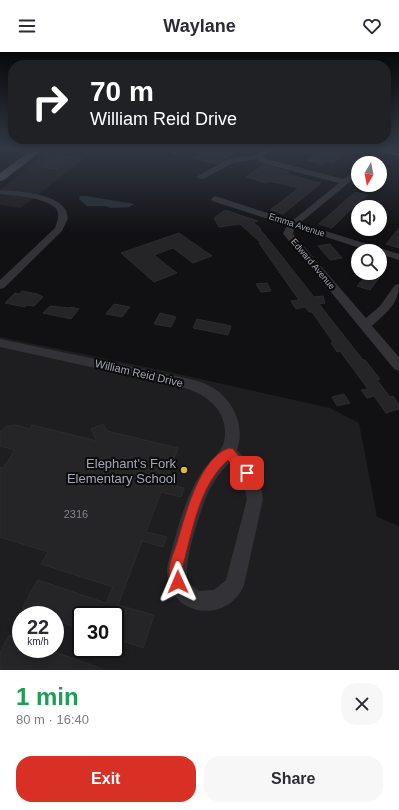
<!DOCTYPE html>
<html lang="en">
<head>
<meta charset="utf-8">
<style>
  :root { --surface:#fff; --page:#f7f7f7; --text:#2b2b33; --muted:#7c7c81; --accent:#d93025 }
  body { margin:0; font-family:Helvetica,sans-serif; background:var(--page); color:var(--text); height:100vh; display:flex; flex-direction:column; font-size:15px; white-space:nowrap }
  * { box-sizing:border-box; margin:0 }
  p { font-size:13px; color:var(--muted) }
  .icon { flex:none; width:22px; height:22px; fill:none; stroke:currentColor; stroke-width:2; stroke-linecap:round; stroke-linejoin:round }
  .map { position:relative; height:618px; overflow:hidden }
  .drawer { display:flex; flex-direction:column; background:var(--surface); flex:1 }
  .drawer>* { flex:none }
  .banner { position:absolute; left:8px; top:8px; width:383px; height:84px; border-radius:16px; box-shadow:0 2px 6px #0003; background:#202124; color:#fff; overflow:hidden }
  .needle { width:26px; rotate:190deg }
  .controls { position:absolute; left:351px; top:104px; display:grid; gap:8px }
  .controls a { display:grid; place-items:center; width:36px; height:36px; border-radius:50%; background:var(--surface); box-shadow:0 2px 6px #0003; font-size:20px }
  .speed { position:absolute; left:12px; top:554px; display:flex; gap:8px; font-size:20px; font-weight:700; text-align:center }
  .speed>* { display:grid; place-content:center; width:52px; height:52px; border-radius:50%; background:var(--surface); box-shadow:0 2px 6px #0003; line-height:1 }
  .speed small { font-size:10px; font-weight:400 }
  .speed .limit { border:2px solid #111; border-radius:6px; background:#fff; color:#111 }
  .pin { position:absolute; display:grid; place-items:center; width:34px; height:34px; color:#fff; margin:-17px; border-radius:8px; box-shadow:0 2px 6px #0006 }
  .me { position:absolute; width:44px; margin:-22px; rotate:359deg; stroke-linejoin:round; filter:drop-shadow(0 0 3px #0008) }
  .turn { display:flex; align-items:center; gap:14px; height:84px; padding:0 16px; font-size:18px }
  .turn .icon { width:52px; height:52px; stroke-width:2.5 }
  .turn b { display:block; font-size:28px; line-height:34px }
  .round { display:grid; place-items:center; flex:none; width:42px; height:42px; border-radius:16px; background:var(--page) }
  .summary { display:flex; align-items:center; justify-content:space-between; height:68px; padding:0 16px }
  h1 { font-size:24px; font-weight:700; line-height:30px; color:#1e9e55 }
  .primary-button { display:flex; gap:8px; margin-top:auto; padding:8px 16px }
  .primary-button a { flex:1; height:46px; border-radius:16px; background:var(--accent); color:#fff; font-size:16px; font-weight:700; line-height:46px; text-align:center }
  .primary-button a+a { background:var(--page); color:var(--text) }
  header { display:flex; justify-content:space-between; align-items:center; height:52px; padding:0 16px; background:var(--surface); font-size:18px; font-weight:700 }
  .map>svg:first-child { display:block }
  .built { fill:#1e1d1f; fill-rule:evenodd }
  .water { fill:#292f35 }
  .building { fill:#252427; stroke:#2c2b2e }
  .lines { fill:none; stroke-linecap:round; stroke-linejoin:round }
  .minor { fill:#333337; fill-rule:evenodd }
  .major { fill:#4f5056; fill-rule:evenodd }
  .route { fill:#d93025; stroke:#8d1f18 }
  .poi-dot { fill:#dfb73d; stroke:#0c0c0e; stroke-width:1.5 }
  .labels { text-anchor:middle; stroke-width:4; stroke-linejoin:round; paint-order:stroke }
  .far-street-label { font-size:9px; fill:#a4a7b2; stroke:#0c0c0e }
  .street-label { font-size:11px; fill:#a4a7b2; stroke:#0c0c0e }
  .near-number-label { font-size:11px; fill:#84868e }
  .near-poi-label { font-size:13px; fill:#a4a7b2; stroke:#0c0c0e; text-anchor:end }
</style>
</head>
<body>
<header><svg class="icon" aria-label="menu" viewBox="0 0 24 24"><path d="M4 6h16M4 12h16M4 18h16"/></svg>Waylane<svg class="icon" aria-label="heart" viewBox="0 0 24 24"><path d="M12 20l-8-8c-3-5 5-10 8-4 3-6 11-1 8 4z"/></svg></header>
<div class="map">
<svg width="399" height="618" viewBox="0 0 399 618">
  <rect width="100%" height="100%" fill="#111113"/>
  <g class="built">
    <polygon points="46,101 86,105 21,156 0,153 0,138"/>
    <path d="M0,285L165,319L330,356L359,371L377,465L399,474V618H0ZM21,563H55V597H21ZM81,563H115V597H81Z"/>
  </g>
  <polygon class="water" points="80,144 86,144 134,152 129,155 111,156 105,154 87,154 79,147"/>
  <g class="building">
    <polygon points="212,96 244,96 215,112 193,106"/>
    <polygon points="325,96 337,96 348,98 332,111 325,109 322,112 307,108"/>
    <polygon points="55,105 70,106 58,117 42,116"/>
    <polygon points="264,113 289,120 286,122 321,131 283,162 270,158 299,136 270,129 267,131 246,125"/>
    <polygon points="355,140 368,143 356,152 332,176 319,172"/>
    <polygon points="225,158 258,169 253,170 261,177 260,178 265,183 314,245 323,244 325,251 319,252 363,308 365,308 380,327 377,328 390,345 393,344 399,353 399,357 386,361 374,344 367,346 361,338 368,337 340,299 337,300 331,291 333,290 312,260 309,260 305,255 296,257 291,249 299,248 259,191 261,191 240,172 219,175 214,166"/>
    <polygon points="399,176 399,196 386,192"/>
    <polygon points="179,181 212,204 193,211 173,196 154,203 177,221 154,230 121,201"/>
    <polygon points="330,192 342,206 330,208 318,194"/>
    <polygon points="367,222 379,226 370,238 357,234"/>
    <polygon points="267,231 271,239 261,240 256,232"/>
    <polygon points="22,239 37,242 43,245 34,254 27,253 25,255 5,251 15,241 19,242"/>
    <polygon points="114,252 130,255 122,265 106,262"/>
    <polygon points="50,254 69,256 70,255 79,257 71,267 43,261"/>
    <polygon points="160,261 176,265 171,275 154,272"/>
    <polygon points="197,267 231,274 228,283 193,276"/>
    <polygon points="344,342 350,351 337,354 332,345"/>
    <polygon points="103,372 107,379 178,396 165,432 184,436 181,445 161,440 146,480 167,485 163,495 142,489 118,553 154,563 143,596 115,586 115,563 81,563 81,577 55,568 55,563 39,563 22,556 38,528 106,551 113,535 41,512 48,500 0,485 0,415 3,416 15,398 0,394 0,380 7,374 16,373 30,377 32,373 97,389 91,377"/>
    <polygon points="9,583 21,587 21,597 46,597 84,610 104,618 0,618 0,600"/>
  </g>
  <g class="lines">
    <g class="minor">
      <path d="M0,96C11,96 29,94 38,100L34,102L0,98Z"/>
      <polygon points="169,96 175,96 179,101 175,103 173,102"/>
      <path d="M267,96H275L263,104L267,107L343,127L358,117V123L300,171L399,202V208L380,202V199H369L295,175L293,182L366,266L380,254L395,233L399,232C399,252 386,261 372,274L399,305V319L394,317L285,184L283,182L287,173L212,149L211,147L215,144L218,145L292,169L339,131L261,111L258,107L233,111L203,127H200L196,125L228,107L256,103Z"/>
      <polygon points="384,96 386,97 386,99 372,111 363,111"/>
      <path d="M0,138C17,139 55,141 65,157C67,159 67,163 68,166L62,179L4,236L0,237V228L55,176C57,170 60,164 57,158C48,145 14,144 0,142Z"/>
      <path d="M0,287L181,325C190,327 200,329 208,333C232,345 246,373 237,398C251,412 261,427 263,447L244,533C227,573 169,565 167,520C167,511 171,502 173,493C180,468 187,442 202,420C211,407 225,399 225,382C226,356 204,341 181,335L0,295ZM229,411L243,430L247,447L226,528L214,538L199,539C195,536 190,533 188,528C182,514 201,456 208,441C213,430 220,420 229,411Z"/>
    </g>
    <g class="major">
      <polygon points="34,96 45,96 4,128 0,129 0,121"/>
      <polygon points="370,96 387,96 399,98 399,104 372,98"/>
    </g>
  </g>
  <linearGradient id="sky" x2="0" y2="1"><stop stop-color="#09090a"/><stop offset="0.53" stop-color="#323844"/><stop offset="1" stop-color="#323844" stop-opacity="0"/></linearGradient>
  <rect width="399" height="182" fill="url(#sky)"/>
  <path class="route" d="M229,396L233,397L252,421L251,425C241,428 234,414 228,408C199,434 193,477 183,513C182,521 185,528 182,535L178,537L173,535C171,531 169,525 169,520C169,511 174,500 177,491C185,464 199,406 229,396Z"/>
  <circle class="poi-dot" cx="184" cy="418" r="4"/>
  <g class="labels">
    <g class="far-street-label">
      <text transform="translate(297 173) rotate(18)" y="3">Emma Avenue</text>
      <text transform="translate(313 212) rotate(50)" y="3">Edward Avenue</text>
    </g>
    <g class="street-label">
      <text transform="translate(139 321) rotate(13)" y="4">William Reid Drive</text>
    </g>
    <g class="near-number-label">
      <text x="76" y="466">2316</text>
    </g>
    <g class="near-poi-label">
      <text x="176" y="416">Elephant's Fork<tspan x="176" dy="15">Elementary School</tspan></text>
    </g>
  </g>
</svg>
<div class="controls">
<a><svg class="needle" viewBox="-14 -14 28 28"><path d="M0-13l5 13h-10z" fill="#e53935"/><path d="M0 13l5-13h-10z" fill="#7c7c81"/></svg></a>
<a><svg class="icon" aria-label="sound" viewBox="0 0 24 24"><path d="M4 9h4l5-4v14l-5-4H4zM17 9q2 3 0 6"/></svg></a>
<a><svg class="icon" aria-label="search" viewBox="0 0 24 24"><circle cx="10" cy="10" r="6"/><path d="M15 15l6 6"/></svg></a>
</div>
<div class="speed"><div>22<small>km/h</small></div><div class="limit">30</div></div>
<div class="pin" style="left:247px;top:421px;background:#d93025"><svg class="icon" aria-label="arrive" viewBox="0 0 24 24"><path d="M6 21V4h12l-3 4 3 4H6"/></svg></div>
<svg class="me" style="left:178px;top:530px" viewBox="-20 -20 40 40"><path d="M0-17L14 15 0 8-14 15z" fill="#d93025" stroke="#fff" stroke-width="4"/></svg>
<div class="banner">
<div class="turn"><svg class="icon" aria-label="right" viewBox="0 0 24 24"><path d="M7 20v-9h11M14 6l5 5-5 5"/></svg><div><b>70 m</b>William Reid Drive</div></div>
</div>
</div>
<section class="drawer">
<div class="summary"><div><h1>1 min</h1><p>80 m · 16:40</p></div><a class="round"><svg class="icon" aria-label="close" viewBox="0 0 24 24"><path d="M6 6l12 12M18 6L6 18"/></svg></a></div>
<div class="primary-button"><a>Exit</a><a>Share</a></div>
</section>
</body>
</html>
